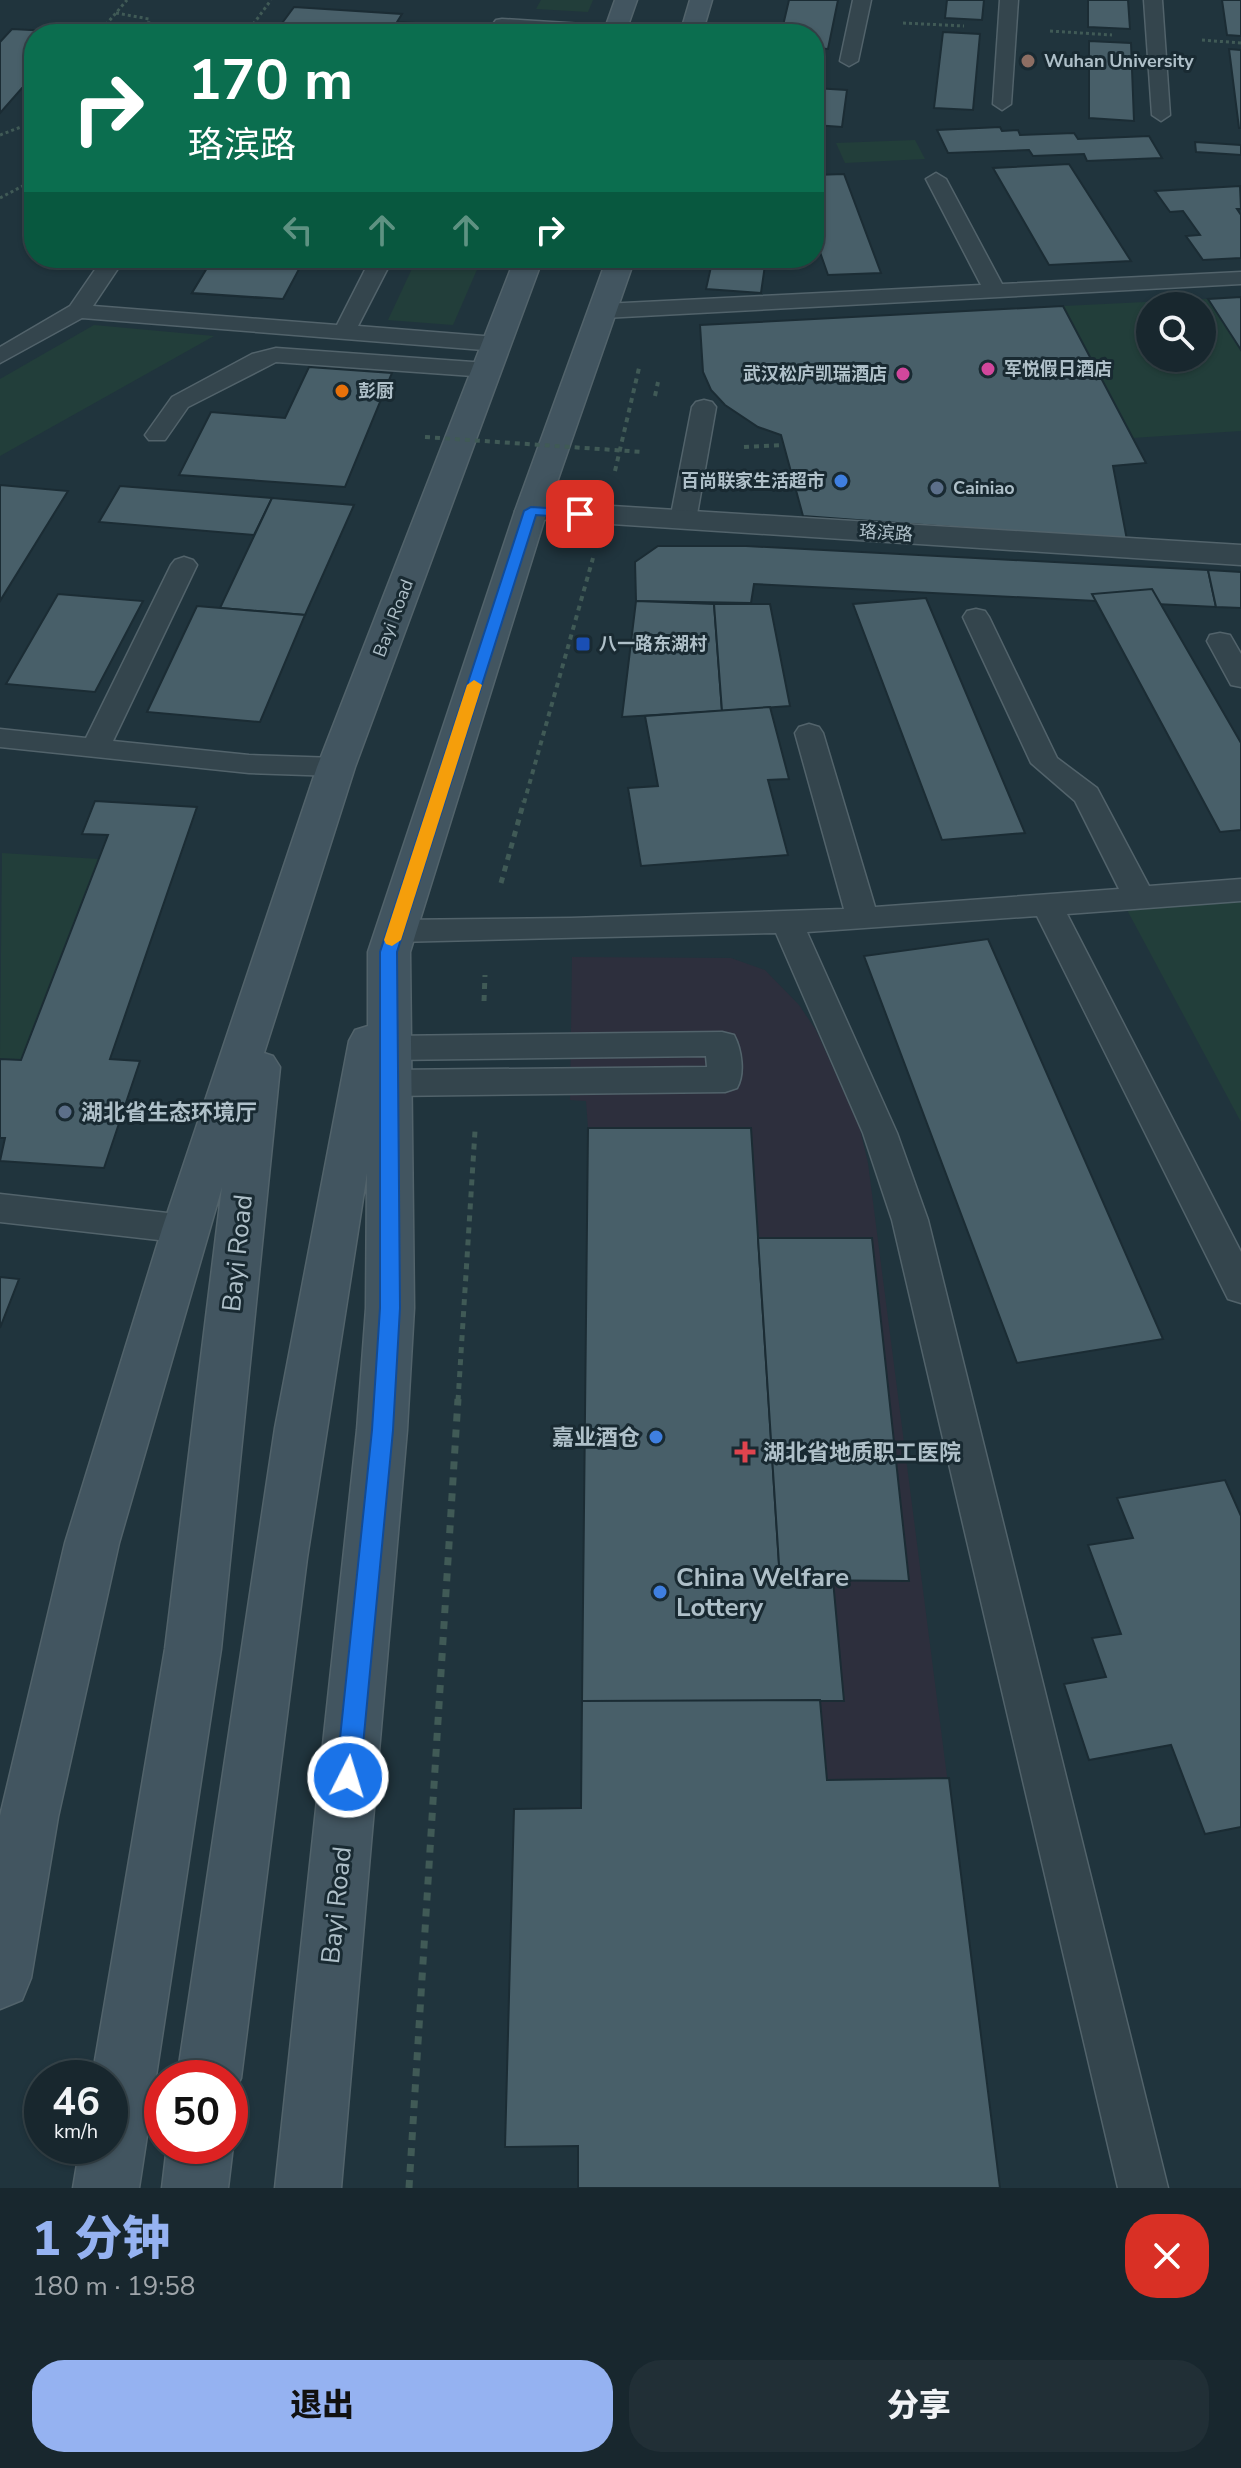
<!DOCTYPE html>
<html lang="zh">
<head>
<meta charset="utf-8">
<style>
  :root { --surface:#18272e; --page:#212f36; --text:#f1f3f6; --muted:#9fa5aa; --line:#36444a; --accent:#95b2f1 }
  body { margin:0; font-family:"Nunito Sans","Noto Sans SC",sans-serif; background:var(--page); color:var(--text); height:100vh; display:flex; flex-direction:column; font-size:30px; white-space:nowrap }
  * { box-sizing:border-box; margin:0 }
  p { font-size:26px; color:var(--muted) }
  .icon { flex:none; width:44px; height:44px; fill:none; stroke:currentColor; stroke-width:2; stroke-linecap:round; stroke-linejoin:round }
  .map { position:relative; height:2188px; overflow:hidden }
  .drawer { display:flex; flex-direction:column; background:var(--surface); flex:1 }
  .drawer>* { flex:none }
  .hud { position:absolute; left:24px; top:24px; width:800px; height:244px; border-radius:32px; box-shadow:0 2px 6px #0004,0 0 0 2px var(--line); background:#0b6e4f; color:#fff; overflow:hidden }
  .tools { position:absolute; left:1136px; top:292px; display:grid; gap:16px }
  .tools a { display:grid; place-items:center; width:80px; height:80px; border-radius:50%; background:var(--surface); box-shadow:0 2px 6px #0004,0 0 0 2px var(--line); font-size:40px }
  .speed { position:absolute; left:24px; top:2060px; display:flex; gap:16px; font-size:40px; font-weight:700; text-align:center }
  .speed>* { display:grid; place-content:center; width:104px; height:104px; border-radius:50%; background:var(--surface); box-shadow:0 2px 6px #0004,0 0 0 2px var(--line); line-height:1 }
  .speed small { font-size:20px; font-weight:400 }
  .speed .limit { border:12px solid #d22; background:#fff; color:#111 }
  .pin { position:absolute; display:grid; place-items:center; width:68px; height:68px; color:#fff; margin:-34px; border-radius:16px; box-shadow:0 4px 12px #0006 }
  .me { position:absolute; width:88px; margin:-44px; rotate:5deg; stroke-linejoin:round; filter:drop-shadow(0 0 6px #0008) }
  .turn { display:flex; align-items:center; gap:28px; height:168px; padding:0 32px; font-size:36px }
  .turn .icon { width:104px; height:104px; stroke-width:2.5 }
  .turn b { display:block; font-size:56px; line-height:68px }
  .lanes { display:flex; align-items:center; height:76px; padding:0 32px; background:#0003; justify-content:center; gap:40px; direction:ltr }
  .lanes .off { opacity:.35 }
  .round { display:grid; place-items:center; flex:none; width:84px; height:84px; border-radius:32px; background:var(--page) }
  .overview { display:flex; align-items:center; justify-content:space-between; height:136px; padding:0 32px }
  h1 { font-size:48px; font-weight:800; line-height:60px; color:var(--accent) }
  .primary-button { display:flex; gap:16px; margin-top:auto; padding:16px 32px }
  .primary-button a { flex:1; height:92px; border-radius:32px; background:var(--accent); color:#111; font-size:32px; font-weight:800; line-height:92px; text-align:center }
  .primary-button a+a { background:var(--page); color:var(--text) }
  .map>svg:first-child { display:block }
  .medical { fill:#2d2f3d }
  .green { fill:#223e3a; fill-rule:evenodd }
  .building { fill:#485f69; stroke:#1b2c34; stroke-width:2 }
  .lines { fill:none; stroke-linecap:round; stroke-linejoin:round }
  .service-casing { stroke:#52636b; stroke-width:3 }
  .minor-casing { stroke:#52636b; stroke-width:3 }
  .secondary-casing { stroke:#52636b; stroke-width:3 }
  .path-far3 { stroke:#405a56; stroke-width:3; stroke-dasharray:3 3; stroke-linecap:butt }
  .path-far2 { stroke:#405a56; stroke-width:4; stroke-dasharray:5 5; stroke-linecap:butt }
  .path-far1 { stroke:#405a56; stroke-width:5; stroke-dasharray:6 6; stroke-linecap:butt }
  .path { stroke:#405a56; stroke-width:7; stroke-dasharray:8 8; stroke-linecap:butt }
  .service { fill:#34454d; fill-rule:evenodd }
  .minor { fill:#34454d; fill-rule:evenodd }
  .secondary { fill:#425560; fill-rule:evenodd }
  .path-bridge { stroke:#405a56; stroke-width:4; stroke-dasharray:5 5; stroke-linecap:butt }
  .route { fill:#1a73e8; stroke:#114b97; stroke-width:2 }
  .slow { fill:#f59e0b }
  .education-dot { fill:#8d6e63; stroke:#192a32; stroke-width:3 }
  .hotel-dot { fill:#d1479c; stroke:#192a32; stroke-width:3 }
  .food-dot { fill:#e8710a; stroke:#192a32; stroke-width:3 }
  .shop-dot { fill:#3f7fe0; stroke:#192a32; stroke-width:3 }
  .service-dot { fill:#5c6f8a; stroke:#192a32; stroke-width:3 }
  .transit-dot { fill:#1a4fb4; stroke:#192a32; stroke-width:3 }
  .health-dot { fill:#e0444e; stroke:#192a32; stroke-width:3 }
  .labels { text-anchor:middle; stroke-width:6; stroke-linejoin:round; paint-order:stroke }
  .far-poi-label { font-size:18px; font-weight:bold; fill:#afc0c9; stroke:#192a32; text-anchor:start }
  .far-street-label { font-size:18px; fill:#afc0c9; stroke:#192a32 }
  .poi-label { font-size:22px; font-weight:bold; fill:#afc0c9; stroke:#192a32; text-anchor:start }
  .near-street-label { font-size:26px; fill:#afc0c9; stroke:#192a32 }
  .near-poi-label { font-size:26px; font-weight:bold; fill:#afc0c9; stroke:#192a32; text-anchor:start }
</style>
</head>
<body>
<div class="map">
<svg width="1241" height="2188" viewBox="0 0 1241 2188">
  <rect width="100%" height="100%" fill="#20343d"/>
  <polygon class="medical" points="572,957 731,958 765,970 799,1005 816,1030 859,1125 868,1163 1000,2188 578,2188 577,2146 505,2147 514,1809 581,1807 588,1128 586,1101 570,1100"/>
  <g class="green">
    <polygon points="541,0 593,0 588,12 536,9"/>
    <polygon points="915,140 925,159 845,163 836,143"/>
    <polygon points="417,258 482,258 453,325 388,320"/>
    <path d="M1208,299L1241,350V431L1132,438L1063,306ZM1150,306H1202V358H1150Z"/>
    <polygon points="94,325 214,336 0,456 0,379"/>
    <polygon points="2,853 99,859 21,1060 0,1059"/>
    <polygon points="1241,900 1241,1122 1126,908"/>
  </g>
  <g class="building">
    <polygon points="789,0 838,0 828,49 814,48 814,34 781,34"/>
    <polygon points="947,0 984,0 982,20 945,18"/>
    <polygon points="1088,0 1128,0 1130,29 1088,27"/>
    <polygon points="1222,0 1241,0 1241,36 1227,35"/>
    <polygon points="294,7 402,14 397,22 414,23 407,34 274,34"/>
    <polygon points="12,29 69,32 34,34 34,88 22,88 0,113 0,42"/>
    <polygon points="943,32 980,34 973,110 934,108"/>
    <polygon points="1089,41 1131,43 1134,121 1089,118"/>
    <polygon points="1229,49 1241,50 1241,128 1239,128"/>
    <polygon points="814,88 847,90 842,127 814,125"/>
    <polygon points="1000,127 1002,131 1018,130 1020,135 1074,133 1078,139 1149,136 1162,158 1087,161 1084,154 1033,156 1029,150 948,153 937,130"/>
    <polygon points="1195,142 1241,145 1241,155 1196,152"/>
    <polygon points="1069,164 1131,261 1049,265 993,168"/>
    <polygon points="844,174 881,273 828,275 814,235 814,175"/>
    <polygon points="1240,186 1241,209 1237,209 1241,215 1241,258 1203,260 1186,236 1200,235 1183,211 1170,212 1155,191"/>
    <polygon points="179,258 305,258 284,259 262,298 192,293 209,265 176,263"/>
    <polygon points="213,258 305,258 283,299 192,293"/>
    <polygon points="713,258 766,258 761,293 706,289"/>
    <polygon points="1241,297 1241,350 1208,299"/>
    <polygon points="1063,306 1146,463 1113,466 1127,540 803,516 781,435 758,427 725,405 711,390 703,372 700,325"/>
    <polygon points="309,367 392,373 345,487 179,475 211,412 285,418"/>
    <polygon points="0,485 68,491 0,601"/>
    <polygon points="120,486 272,498 254,535 99,522"/>
    <polygon points="272,498 354,505 305,615 220,608"/>
    <polygon points="658,546 746,546 1208,570 1216,607 754,584 751,603 636,601 635,562"/>
    <polygon points="1208,570 1241,572 1241,608 1216,607"/>
    <polygon points="1152,589 1241,743 1241,830 1220,832 1092,594"/>
    <polygon points="58,594 143,601 95,692 6,684"/>
    <polygon points="926,598 1025,833 942,840 853,604"/>
    <polygon points="636,601 714,604 722,711 622,717"/>
    <polygon points="714,604 770,604 790,706 722,711"/>
    <polygon points="197,606 305,615 260,722 147,712"/>
    <polygon points="770,707 789,779 768,780 788,855 641,866 628,788 658,786 645,716"/>
    <polygon points="95,801 197,807 110,1059 140,1061 104,1168 0,1161 5,1138 0,1138 0,1059 21,1060 108,835 82,834"/>
    <polygon points="988,939 1163,1339 1017,1363 864,956"/>
    <polygon points="588,1128 751,1128 780,1580 833,1580 844,1701 582,1701"/>
    <polygon points="758,1238 872,1238 909,1581 780,1580"/>
    <polygon points="0,1277 19,1279 0,1328"/>
    <polygon points="1225,1480 1241,1516 1241,1827 1205,1834 1171,1745 1089,1760 1064,1684 1106,1677 1092,1638 1121,1634 1088,1545 1133,1538 1117,1498"/>
    <polygon points="820,1700 827,1780 949,1778 1000,2188 578,2188 578,2146 505,2147 514,1809 581,1808 582,1701"/>
  </g>
  <g class="lines">
    <defs>
      <g id="service">
        <polygon points="853,0 871,0 858,61 849,66 840,61"/>
        <polygon points="1000,0 1018,0 1011,104 1002,110 993,104"/>
        <polygon points="1144,0 1162,0 1170,115 1161,121 1152,115"/>
        <polygon points="502,19 615,26 624,31 622,34 496,28 493,24 496,20"/>
        <polygon points="936,173 946,179 1002,284 1241,272 1241,284 604,318 593,311 604,304 981,285 926,179"/>
        <polygon points="103,258 125,258 93,306 337,325 371,258 393,258 358,326 496,337 507,344 496,351 82,318 0,363 0,347 70,306"/>
        <polygon points="276,348 487,363 495,365 498,370 495,375 487,377 276,362 188,407 165,440 149,440 145,435 172,397 252,354"/>
        <polygon points="704,400 712,402 716,407 696,520 692,525 674,525 670,520 692,407 696,402"/>
        <polygon points="184,557 193,560 197,565 113,741 249,755 336,758 346,760 350,767 346,774 336,776 249,773 0,747 0,729 86,738 171,565 175,560"/>
        <polygon points="976,609 985,611 989,617 1057,758 1097,788 1149,886 1241,879 1241,901 1067,914 1241,1252 1241,1303 1228,1299 1037,916 807,932 897,1133 928,1220 1168,2188 1118,2188 892,1220 863,1133 776,933 395,942 384,939 379,931 384,923 395,920 571,918 844,909 795,733 799,727 809,724 819,727 823,733 875,907 1119,889 1075,801 1031,763 963,617 967,611"/>
        <polygon points="1220,633 1230,635 1241,654 1241,687 1231,685 1207,641 1210,635"/>
        <path d="M722,1032L734,1035C742,1050 745,1074 737,1088L725,1092L389,1096L377,1092L372,1083L377,1074L389,1070L707,1067L706,1056L389,1060L377,1057L372,1048L377,1039L389,1036Z"/>
        <polygon points="0,1194 185,1215 198,1219 203,1229 198,1239 185,1243 0,1222"/>
      </g>
      <polygon id="minor" points="531,501 1241,545 1241,565 520,518 515,511 520,504"/>
      <g id="secondary">
        <polygon points="615,0 637,0 625,34 603,34"/>
        <polygon points="690,0 712,0 702,34 680,34"/>
        <polygon points="515,258 543,258 355,767 264,1053 273,1056 280,1067 221,1649 139,2188 73,2188 80,2146 110,2146 110,2078 92,2078 165,1649 222,1187 119,1543 58,1817 31,1978 22,2000 0,2009 0,1816 65,1543 162,1229 317,767"/>
        <polygon points="607,258 635,258 547,511 410,952 414,1308 407,1430 341,2188 275,2188 357,1430 366,1308 367,1173 307,1558 241,2078 230,2101 230,2078 177,2078 275,1428 349,1041 355,1030 368,1026 368,952 515,511"/>
        <polygon points="230,2140 233,2146 228,2188 162,2188 167,2146 230,2146"/>
      </g>
    </defs>
    <use href="#service" class="service-casing"/>
    <use href="#minor" class="minor-casing"/>
    <use href="#secondary" class="secondary-casing"/>
    <g class="path-far3">
      <polyline points="116,13 149,19 148,34"/>
      <polyline points="903,23 964,26"/>
      <polyline points="253,25 279,27"/>
      <polyline points="1050,31 1112,35"/>
      <polyline points="98,34 127,0"/>
      <polyline points="246,34 271,0"/>
      <polyline points="1202,40 1241,43"/>
      <polyline points="0,135 34,122"/>
      <polyline points="0,198 34,180"/>
    </g>
    <g class="path-far2">
      <polyline points="655,396 658,382"/>
      <polyline points="744,447 783,445"/>
      <polyline points="615,471 639,368"/>
      <polyline points="524,803 593,558"/>
    </g>
    <g class="path-far1">
      <polyline points="501,883 524,801"/>
      <polyline points="484,1001 485,975"/>
      <polyline points="458,1401 475,1131"/>
    </g>
    <polyline class="path" points="409,2188 458,1399"/>
    <use href="#service" class="service"/>
    <use href="#minor" class="minor"/>
    <use href="#secondary" class="secondary"/>
    <polyline class="path-bridge" points="425,437 643,452"/>
  </g>
  <polygon class="route" points="531,507 580,510 587,514 580,518 536,515 397,952 400,1308 393,1430 360,1777 357,1786 348,1789 340,1786 336,1777 372,1430 380,1308 380,952 524,511"/>
  <polygon class="slow" points="474,680 482,685 401,940 392,946 386,944 384,940 467,685"/>
  <circle class="education-dot" cx="1028" cy="61" r="8"/>
  <g class="hotel-dot">
    <circle cx="988" cy="369" r="8"/>
    <circle cx="903" cy="374" r="8"/>
  </g>
  <circle class="food-dot" cx="342" cy="391" r="8"/>
  <g class="shop-dot">
    <circle cx="841" cy="481" r="8"/>
    <circle cx="656" cy="1437" r="8"/>
    <circle cx="660" cy="1592" r="8"/>
  </g>
  <g class="service-dot">
    <circle cx="937" cy="488" r="8"/>
    <circle cx="65" cy="1112" r="8"/>
  </g>
  <rect class="transit-dot" x="575" y="636" width="16" height="16" rx="4"/>
  <path class="health-dot" d="M741 1440h8v8h8v8h-8v8h-8v-8h-8v-8h8z"/>
  <g class="labels">
    <g class="far-poi-label">
      <text x="1044" y="67">Wuhan University</text>
      <text x="1004" y="375">军悦假日酒店</text>
      <text x="887" y="380" text-anchor="end">武汉松庐凯瑞酒店</text>
      <text x="358" y="397">彭厨</text>
      <text x="825" y="487" text-anchor="end">百尚联家生活超市</text>
      <text x="953" y="494">Cainiao</text>
      <text x="599" y="650">八一路东湖村</text>
    </g>
    <g class="far-street-label">
      <text transform="translate(886 533) rotate(4)" y="6">珞滨路</text>
      <text transform="translate(393 618) rotate(-69)" y="6">Bayi Road</text>
    </g>
    <g class="poi-label">
      <text x="81" y="1120">湖北省生态环境厅</text>
      <text x="640" y="1445" text-anchor="end">嘉业酒仓</text>
      <text x="763" y="1460">湖北省地质职工医院</text>
    </g>
    <g class="near-street-label">
      <text transform="translate(237 1253) rotate(-84)" y="9">Bayi Road</text>
      <text transform="translate(336 1905) rotate(-84)" y="9">Bayi Road</text>
    </g>
    <g class="near-poi-label">
      <text x="676" y="1586">China Welfare<tspan x="676" dy="30">Lottery</tspan></text>
    </g>
  </g>
</svg>
<div class="tools">
<a><svg class="icon" aria-label="search" viewBox="0 0 24 24"><circle cx="10" cy="10" r="6"/><path d="M15 15l6 6"/></svg></a>
</div>
<div class="speed"><div>46<small>km/h</small></div><div class="limit">50</div></div>
<div class="pin" style="left:580px;top:514px;background:#d93025"><svg class="icon" aria-label="arrive" viewBox="0 0 24 24"><path d="M6 21V4h12l-3 4 3 4H6"/></svg></div>
<svg class="me" style="left:348px;top:1777px" viewBox="-20 -20 40 40"><circle r="17" fill="#1a73e8" stroke="#fff" stroke-width="3"/><path d="M0-11L8 9 0 5-8 9z" fill="#fff"/></svg>
<div class="hud">
<div class="turn"><svg class="icon" aria-label="right" viewBox="0 0 24 24"><path d="M7 20v-9h11M14 6l5 5-5 5"/></svg><div><b>170 m</b>珞滨路</div></div>
<div class="lanes"><svg class="icon off" aria-label="left" viewBox="0 0 24 24"><path d="M17 20v-9H6M10 6l-5 5 5 5"/></svg><svg class="icon off" aria-label="ahead" viewBox="0 0 24 24"><path d="M12 20V5M6 11l6-6 6 6"/></svg><svg class="icon off" aria-label="ahead" viewBox="0 0 24 24"><path d="M12 20V5M6 11l6-6 6 6"/></svg><svg class="icon" aria-label="right" viewBox="0 0 24 24"><path d="M7 20v-9h11M14 6l5 5-5 5"/></svg></div>
</div>
</div>
<section class="drawer">
<div class="overview"><div><h1>1 分钟</h1><p>180 m · 19:58</p></div><a class="round" style="background:#d93025;color:#fff"><svg class="icon" aria-label="close" viewBox="0 0 24 24"><path d="M6 6l12 12M18 6L6 18"/></svg></a></div>
<div class="primary-button"><a>退出</a><a>分享</a></div>
</section>
</body>
</html>
